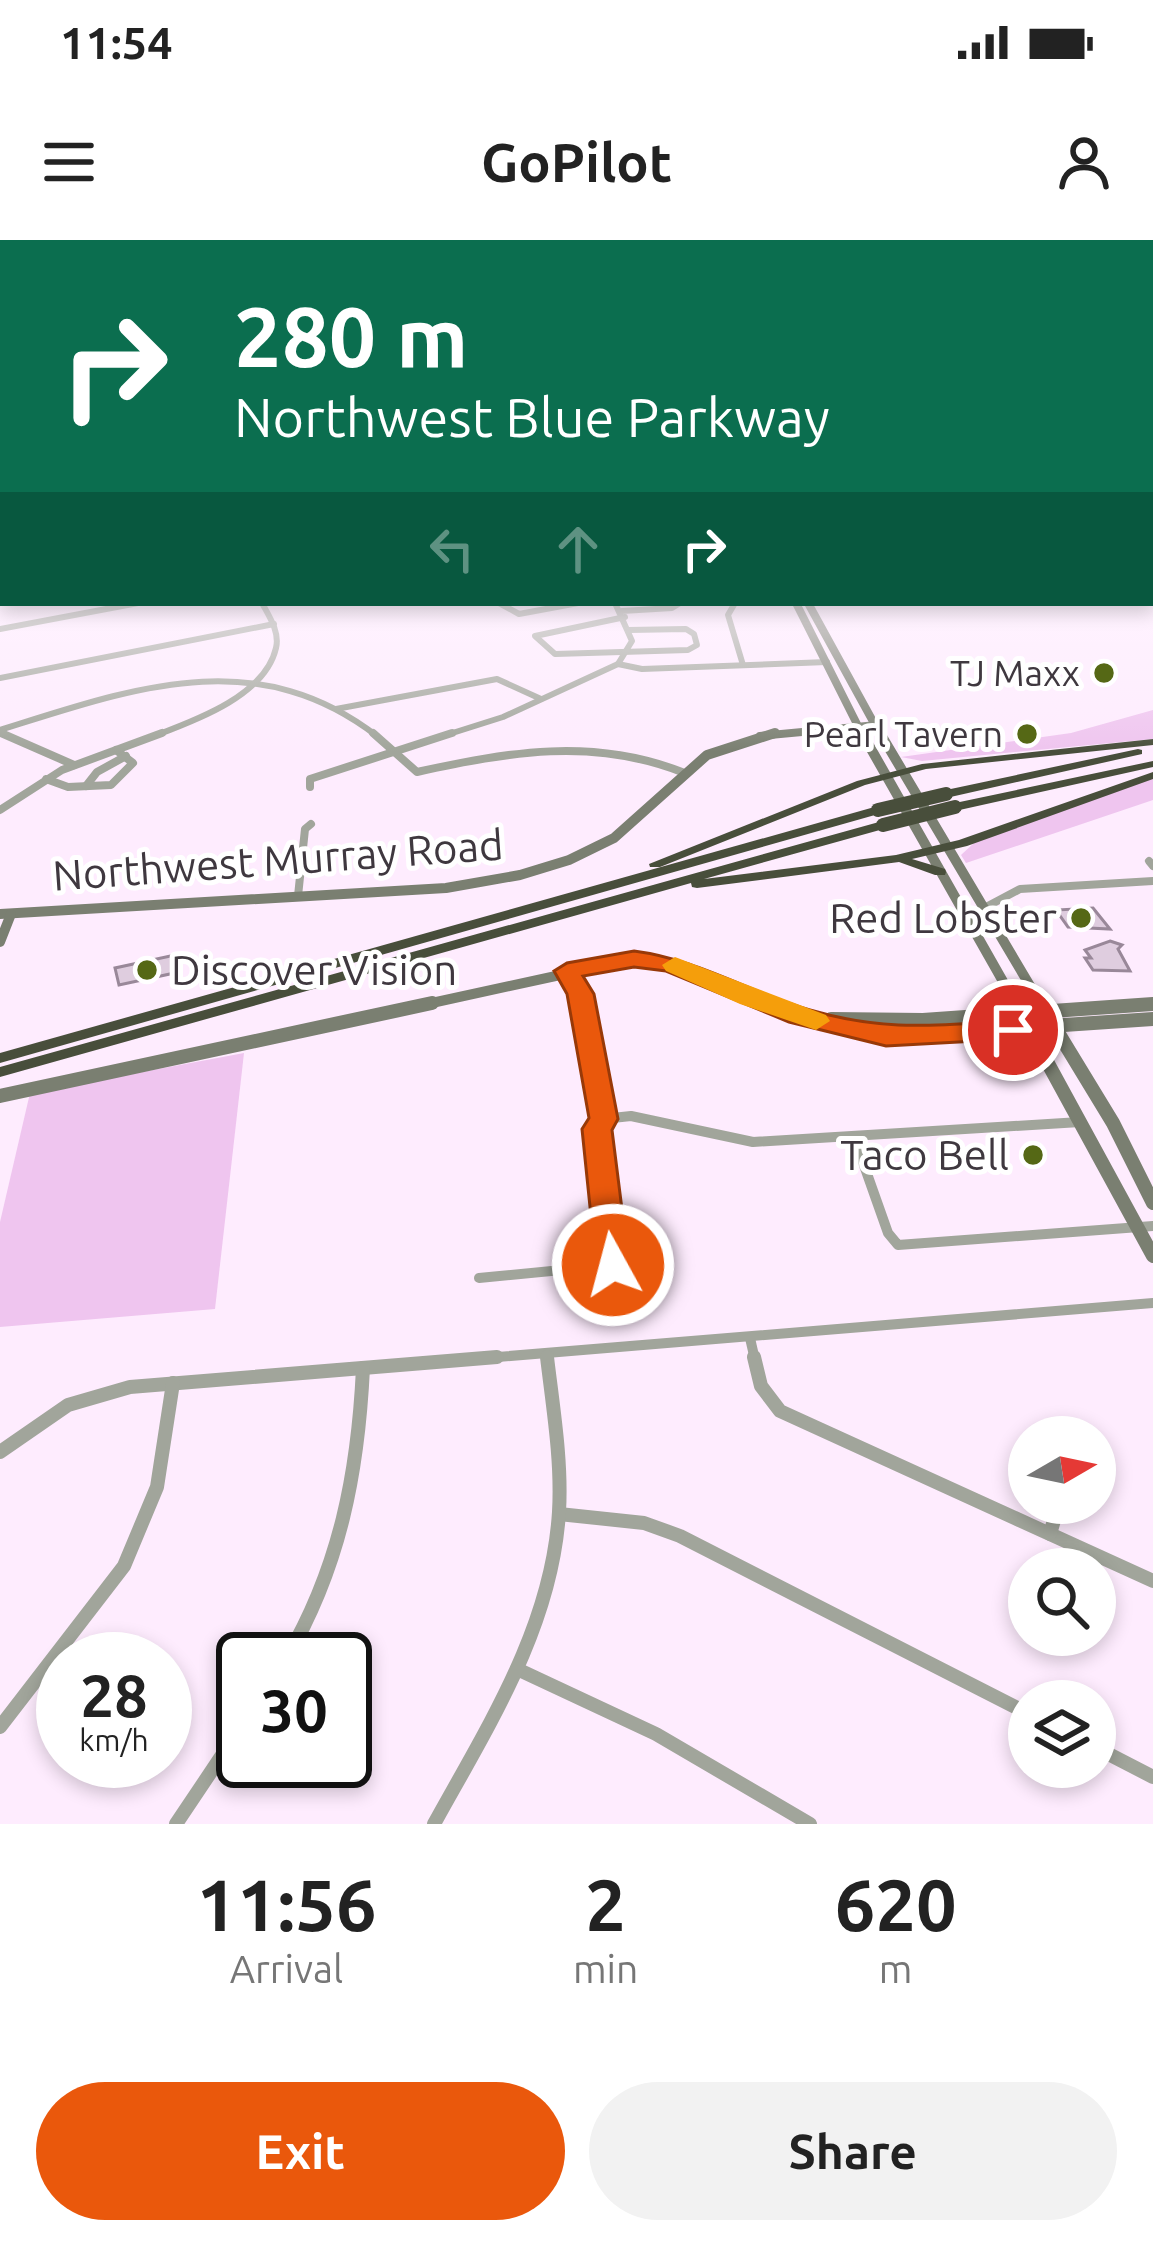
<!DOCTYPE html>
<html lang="en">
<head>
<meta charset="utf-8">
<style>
  :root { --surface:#fff; --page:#f2f2f2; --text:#222; --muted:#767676; --accent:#ea580c }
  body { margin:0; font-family:Ubuntu,sans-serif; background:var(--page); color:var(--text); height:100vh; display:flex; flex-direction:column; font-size:45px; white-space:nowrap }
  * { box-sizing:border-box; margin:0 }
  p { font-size:39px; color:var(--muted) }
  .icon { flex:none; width:66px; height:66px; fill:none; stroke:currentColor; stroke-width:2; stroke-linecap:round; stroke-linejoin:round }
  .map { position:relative; height:1584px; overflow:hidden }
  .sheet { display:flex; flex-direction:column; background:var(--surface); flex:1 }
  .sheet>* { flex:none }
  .guide { position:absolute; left:0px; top:0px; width:1155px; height:366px; box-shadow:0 6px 18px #0003; background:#0b6e4f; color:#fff; overflow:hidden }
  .needle { width:78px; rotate:81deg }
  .buttons { position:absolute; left:1008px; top:1176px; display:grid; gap:24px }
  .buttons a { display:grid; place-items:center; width:108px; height:108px; border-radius:50%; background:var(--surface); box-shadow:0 6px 18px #0003; font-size:60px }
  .speed { position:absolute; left:36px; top:1392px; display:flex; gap:24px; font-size:60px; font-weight:700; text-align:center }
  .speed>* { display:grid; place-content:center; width:156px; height:156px; border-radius:50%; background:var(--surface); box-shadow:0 6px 18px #0003; line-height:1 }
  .speed small { font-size:30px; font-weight:400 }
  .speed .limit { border:6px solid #111; border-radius:18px; background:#fff; color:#111 }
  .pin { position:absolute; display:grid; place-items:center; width:102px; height:102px; color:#fff; margin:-51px; border:6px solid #fff; border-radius:50%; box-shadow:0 3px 12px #0007 }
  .me { position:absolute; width:132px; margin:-66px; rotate:353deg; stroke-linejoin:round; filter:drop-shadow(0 0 9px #0008) }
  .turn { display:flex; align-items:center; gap:42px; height:252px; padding:0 36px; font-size:54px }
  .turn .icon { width:156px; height:156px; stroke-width:2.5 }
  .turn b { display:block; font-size:84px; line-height:102px }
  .lanes { display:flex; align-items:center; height:114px; padding:0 36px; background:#0003; justify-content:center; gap:60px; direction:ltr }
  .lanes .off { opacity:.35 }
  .eta { display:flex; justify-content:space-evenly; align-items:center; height:204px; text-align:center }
  .eta b { font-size:72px; font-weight:700; line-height:84px }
  .action { display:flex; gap:24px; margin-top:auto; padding:24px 36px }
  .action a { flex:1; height:138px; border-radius:72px; background:var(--accent); color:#fff; font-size:48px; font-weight:700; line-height:138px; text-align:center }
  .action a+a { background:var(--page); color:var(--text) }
  .status { display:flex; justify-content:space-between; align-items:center; height:84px; padding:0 60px; background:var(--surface); direction:ltr }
  .status svg { height:33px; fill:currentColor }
  header { display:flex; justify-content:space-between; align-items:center; height:156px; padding:0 36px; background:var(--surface); font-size:54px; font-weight:700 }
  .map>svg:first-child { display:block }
  .green { fill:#efc5ef }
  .building { fill:#dfcddf; stroke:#989; stroke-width:3 }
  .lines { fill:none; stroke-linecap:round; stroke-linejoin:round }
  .street-far3 { stroke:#a1a59b; stroke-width:6 }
  .street-far2 { stroke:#a1a59b; stroke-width:8 }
  .street-far1 { stroke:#a1a59b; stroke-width:10 }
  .street { stroke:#a1a59b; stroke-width:14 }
  .secondary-far2 { stroke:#7a7f71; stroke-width:8 }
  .secondary-far1 { stroke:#7a7f71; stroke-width:10 }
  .secondary { stroke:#7a7f71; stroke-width:14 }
  .highway { fill:#484e3b; fill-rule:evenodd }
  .highway-bridge { stroke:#484e3b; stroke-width:14 }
  .route { fill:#ea580c; stroke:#983908; stroke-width:3 }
  .slow { fill:#f59e0b }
  .poi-dot { fill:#556815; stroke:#fff; stroke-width:4.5 }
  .labels { text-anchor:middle; stroke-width:10; stroke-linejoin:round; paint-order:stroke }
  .far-poi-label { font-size:36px; fill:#3f383f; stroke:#fff; text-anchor:end }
  .street-label { font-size:42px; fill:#3f383f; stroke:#fff }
  .poi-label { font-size:42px; fill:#3f383f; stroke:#fff; text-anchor:end }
</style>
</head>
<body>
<div class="status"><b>11:54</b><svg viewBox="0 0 49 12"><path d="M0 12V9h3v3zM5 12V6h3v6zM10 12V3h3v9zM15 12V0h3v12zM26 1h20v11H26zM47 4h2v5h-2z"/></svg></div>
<header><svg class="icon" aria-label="menu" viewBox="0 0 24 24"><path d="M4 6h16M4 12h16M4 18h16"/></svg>GoPilot<svg class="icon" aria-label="person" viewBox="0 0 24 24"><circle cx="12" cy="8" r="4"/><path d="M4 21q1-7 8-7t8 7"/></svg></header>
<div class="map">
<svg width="1153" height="1584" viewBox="0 0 1153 1584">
  <rect width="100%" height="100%" fill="#feecfe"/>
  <g class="green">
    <polygon points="1153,470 1153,499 922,521 901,517 1071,493"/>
    <polygon points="1153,538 1153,560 966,623 961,615 975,602"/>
    <polygon points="244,813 215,1069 0,1087 0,982 30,853"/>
  </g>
  <g class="building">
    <polygon points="1093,668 1110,689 1068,687 1056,670"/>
    <polygon points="1110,701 1122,705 1118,709 1130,731 1093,730 1085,718 1091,718 1085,710"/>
    <polygon points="175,715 179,732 119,745 115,728"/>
  </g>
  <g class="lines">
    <g class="street-far3">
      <polyline points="499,363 519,374 578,363"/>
      <polyline points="735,363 728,375 743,425"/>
      <polyline points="622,371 672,368 680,363"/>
      <polyline points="625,377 535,396 555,414 688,410 697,405 694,394 686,389 629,390"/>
      <polyline points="0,389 138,363"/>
      <polyline points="618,424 642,429 827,422"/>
      <polyline points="0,438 274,384"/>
      <polyline points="336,469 497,439 541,459"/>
      <path d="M0,490C131,449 255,402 377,496"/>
      <polyline points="0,493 8,496"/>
      <path d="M154,496C194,481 265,456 276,408C280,392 269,376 262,363"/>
      <polyline points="443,496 503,477 618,424 632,401 615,363"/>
    </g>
    <g class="street-far2">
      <polyline points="1,493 74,525"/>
      <path d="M373,493L417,532C509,512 592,497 682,532"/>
      <polyline points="46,539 68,547 111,545 133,523 116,510"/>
      <polyline points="86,546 97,532 126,516"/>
      <polyline points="310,547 310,539 452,493"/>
      <polyline points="0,570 62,530 162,493"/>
      <polyline points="1149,621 1153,626"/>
      <polyline points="298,656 305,589 311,584"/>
      <polyline points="986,667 1020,649 1153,641"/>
      <polyline points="567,731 582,766"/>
    </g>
    <g class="street-far1">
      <polyline points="603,879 631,876 753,902 1080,882"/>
      <polyline points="854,897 888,993 898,1005 1153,986"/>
      <polyline points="479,1038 613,1025 597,889 603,879 582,763"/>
      <polyline points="750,1098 755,1120"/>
      <polyline points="547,1114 548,1120"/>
      <polyline points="461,1120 1153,1063"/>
    </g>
    <g class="street">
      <polyline points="754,1117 761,1146 780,1171 1153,1341"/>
      <polyline points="0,1212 68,1165 130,1147 497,1117"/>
      <polyline points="559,1274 644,1283 680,1296 1029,1474"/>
      <polyline points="1050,1294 1059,1263"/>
      <path d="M286,1419C340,1327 358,1233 363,1128"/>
      <polyline points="517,1429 656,1494 810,1584"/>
      <polyline points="0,1487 124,1326 157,1247 173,1143"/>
      <polyline points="1095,1507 1153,1537"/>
      <polyline points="176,1584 243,1484"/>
      <path d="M434,1584C488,1486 552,1387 559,1272C562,1221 553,1168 547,1117"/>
    </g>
    <g class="secondary-far2">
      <polyline points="796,363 863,496"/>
      <polyline points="808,363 881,496"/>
      <polyline points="760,496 877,485"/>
    </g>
    <g class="secondary-far1">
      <polyline points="862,493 1017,766"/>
      <polyline points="880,493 1042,766"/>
      <polyline points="0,674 446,648 520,635 569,620 614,598 707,515 775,493"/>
      <polyline points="0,702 11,674"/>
      <polyline points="418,766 634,719 672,724 774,766"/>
      <polyline points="1129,766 1153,764"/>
    </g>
    <g class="secondary">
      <polyline points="766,763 799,776 885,797 1153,779"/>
      <polyline points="1015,763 1153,1016"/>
      <polyline points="1040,763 1113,883 1153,963"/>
      <polyline points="831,779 923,780 1153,764"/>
      <polyline points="0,856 432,763"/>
    </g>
    <g class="highway">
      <polygon points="1153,499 1153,505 926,529 865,545 660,627 650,627 649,624 857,541 922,524"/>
      <polygon points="1138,509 1142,510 1142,514 946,558 940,554 946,550"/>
      <polygon points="1153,521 1153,527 955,571 949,567 955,563"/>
      <polygon points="1153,532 1153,539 967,606 912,619 945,629 946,632 945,635 935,635 899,622 697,648 692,647 691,643 0,837 0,827 879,582 883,581 889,585 887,588 704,639 896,615 959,600"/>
      <polygon points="878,566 882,567 882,573 0,823 0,813"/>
    </g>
    <g class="highway-bridge">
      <polyline points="878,570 946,554"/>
      <polyline points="883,585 955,567"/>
    </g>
  </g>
  <linearGradient id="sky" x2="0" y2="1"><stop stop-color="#9faedf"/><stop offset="0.57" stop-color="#fff6ff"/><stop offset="1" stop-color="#fff6ff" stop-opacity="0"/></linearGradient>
  <rect width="1153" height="512" fill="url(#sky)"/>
  <path class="route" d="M634,711C697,719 749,752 810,770C885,792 936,785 1013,781L1026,790L1013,799L886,806L789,782L666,731L634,727L583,736L594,754L618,879L612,890L629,1025L625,1034L613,1038L601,1034L596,1025L582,889L589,878L567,754L554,731L567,723Z"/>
  <polygon class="slow" points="675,717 826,775 830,781 816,790 740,764 666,731 662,725"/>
  <g class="poi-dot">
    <circle cx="1104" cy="433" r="12"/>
    <circle cx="1027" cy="494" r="12"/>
    <circle cx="1081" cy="678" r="12"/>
    <circle cx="147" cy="730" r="12"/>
    <circle cx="1033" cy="915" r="12"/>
  </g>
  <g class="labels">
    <g class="far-poi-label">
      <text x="1080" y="446">TJ Maxx</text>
      <text x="1003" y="507">Pearl Tavern</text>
    </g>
    <g class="street-label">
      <text transform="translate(278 620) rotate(-4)" y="15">Northwest Murray Road</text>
    </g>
    <g class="poi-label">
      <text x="1057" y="693">Red Lobster</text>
      <text x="171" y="745" text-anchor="start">Discover Vision</text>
      <text x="1009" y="930">Taco Bell</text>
    </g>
  </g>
</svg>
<div class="buttons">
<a><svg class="needle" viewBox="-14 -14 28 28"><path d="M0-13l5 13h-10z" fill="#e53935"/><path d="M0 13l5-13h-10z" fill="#767676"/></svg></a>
<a><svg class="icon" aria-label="search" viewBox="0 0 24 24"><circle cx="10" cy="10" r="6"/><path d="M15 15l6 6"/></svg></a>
<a><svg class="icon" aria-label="layers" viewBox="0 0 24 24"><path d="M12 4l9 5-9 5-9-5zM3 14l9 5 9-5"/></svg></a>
</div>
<div class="speed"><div>28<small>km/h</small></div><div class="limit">30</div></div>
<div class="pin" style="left:1013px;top:790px;background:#d93025"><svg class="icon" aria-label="arrive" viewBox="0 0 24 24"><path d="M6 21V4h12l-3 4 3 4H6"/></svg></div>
<svg class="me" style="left:613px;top:1025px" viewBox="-20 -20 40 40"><circle r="17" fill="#ea580c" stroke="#fff" stroke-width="3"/><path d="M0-11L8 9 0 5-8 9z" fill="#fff"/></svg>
<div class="guide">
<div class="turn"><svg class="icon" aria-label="right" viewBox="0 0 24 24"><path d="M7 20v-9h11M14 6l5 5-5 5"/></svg><div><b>280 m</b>Northwest Blue Parkway</div></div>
<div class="lanes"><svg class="icon off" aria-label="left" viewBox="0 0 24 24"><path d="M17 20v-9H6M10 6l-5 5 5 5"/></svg><svg class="icon off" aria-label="ahead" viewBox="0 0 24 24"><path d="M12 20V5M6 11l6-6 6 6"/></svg><svg class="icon" aria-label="right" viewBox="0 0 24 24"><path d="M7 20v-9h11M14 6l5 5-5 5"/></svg></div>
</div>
</div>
<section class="sheet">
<div class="eta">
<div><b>11:56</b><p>Arrival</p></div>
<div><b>2</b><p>min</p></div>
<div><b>620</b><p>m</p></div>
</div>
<div class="action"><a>Exit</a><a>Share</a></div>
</section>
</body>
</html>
